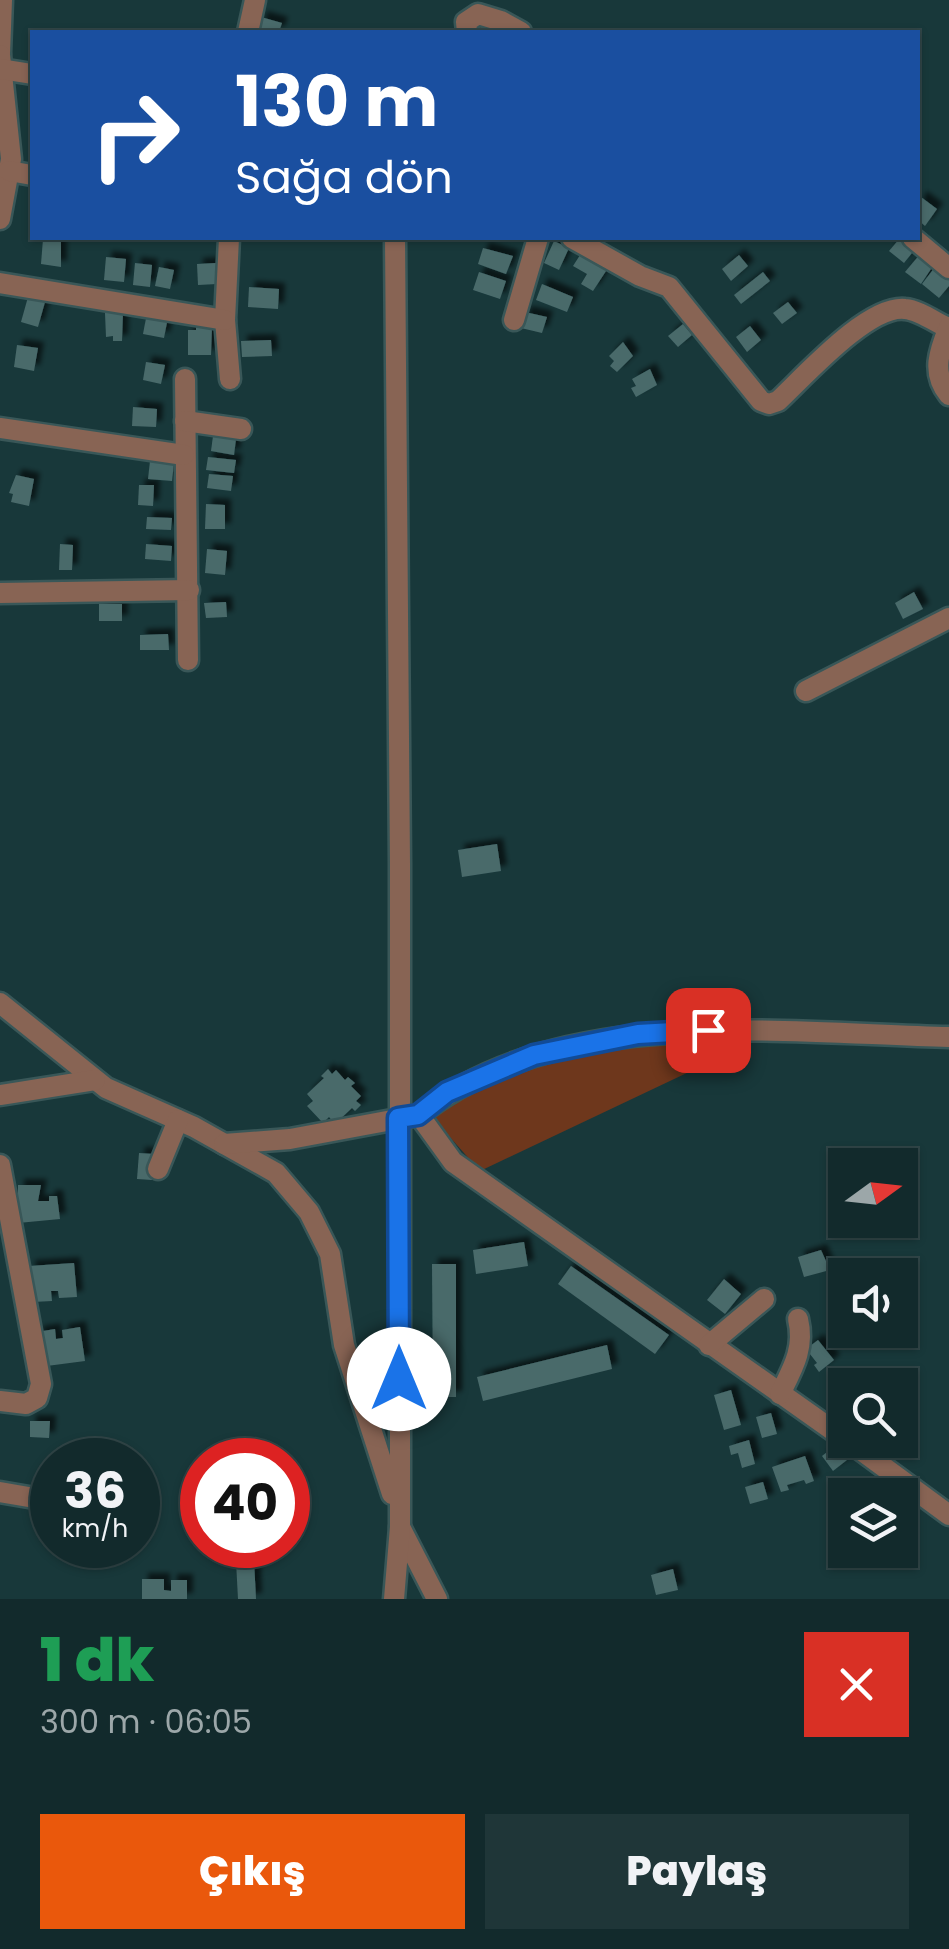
<!DOCTYPE html>
<html lang="tr">
<head>
<meta charset="utf-8">
<style>
  :root { --surface:#122a2c; --page:#1f3638; --text:#f1f3f6; --muted:#9ca7a9; --line:#314648; --accent:#ea580c }
  body { margin:0; font-family:Poppins,sans-serif; background:var(--page); color:var(--text); height:100vh; display:flex; flex-direction:column; font-size:38px; white-space:nowrap }
  * { box-sizing:border-box; margin:0 }
  p { font-size:32px; color:var(--muted) }
  .icon { flex:none; width:55px; height:55px; fill:none; stroke:currentColor; stroke-width:2; stroke-linecap:round; stroke-linejoin:round }
  .map { position:relative; height:1599px; overflow:hidden }
  .side { display:flex; flex-direction:column; background:var(--surface); flex:1 }
  .side>* { flex:none }
  .banner { position:absolute; left:30px; top:30px; width:890px; height:210px; border-radius:0px; box-shadow:0 2px 8px #0004,0 0 0 2px var(--line); background:#1a4fa0; color:#fff; overflow:hidden }
  .needle { width:65px; rotate:75deg }
  .buttons { position:absolute; left:828px; top:1148px; display:grid; gap:20px }
  .buttons a { display:grid; place-items:center; width:90px; height:90px; border-radius:0px; background:var(--surface); box-shadow:0 2px 8px #0004,0 0 0 2px var(--line); font-size:50px }
  .speed { position:absolute; left:30px; top:1438px; display:flex; gap:20px; font-size:50px; font-weight:700; text-align:center }
  .speed>* { display:grid; place-content:center; width:130px; height:130px; border-radius:50%; background:var(--surface); box-shadow:0 2px 8px #0004,0 0 0 2px var(--line); line-height:1 }
  .speed small { font-size:25px; font-weight:400 }
  .speed .limit { border:15px solid #d22; background:#fff; color:#111 }
  .pin { position:absolute; display:grid; place-items:center; width:85px; height:85px; color:#fff; margin:-42px; border-radius:20px; box-shadow:0 5px 15px #0006 }
  .me { position:absolute; width:110px; margin:-55px; rotate:0deg; stroke-linejoin:round; filter:drop-shadow(0 0 8px #0008) }
  .turn { display:flex; align-items:center; gap:35px; height:210px; padding:0 40px; font-size:45px }
  .turn .icon { width:130px; height:130px; stroke-width:2.5 }
  .turn b { display:block; font-size:70px; line-height:85px }
  .round { display:grid; place-items:center; flex:none; width:105px; height:105px; border-radius:0px; background:var(--page) }
  .head { display:flex; align-items:center; justify-content:space-between; height:170px; padding:0 40px }
  h1 { font-size:60px; font-weight:800; line-height:75px; color:#1e9e55 }
  .primary-button { display:flex; gap:20px; margin-top:auto; padding:20px 40px }
  .primary-button a { flex:1; height:115px; border-radius:0px; background:var(--accent); color:#fff; font-size:40px; font-weight:800; line-height:115px; text-align:center }
  .primary-button a+a { background:var(--page); color:var(--text) }
  .map>svg:first-child { display:block }
  .green { fill:#6e371c }
  .building { fill:#496a6b; filter:url(#shadow) }
  .lines { fill:none; stroke-linecap:round; stroke-linejoin:round }
  .minor-casing { stroke:#395758; stroke-width:25 }
  .minor { stroke:#886454; stroke-width:20 }
  .route-casing { stroke:#114b97; stroke-width:25 }
  .route { stroke:#1a73e8; stroke-width:18 }
</style>
</head>
<body>
<div class="map">
<svg width="949" height="1599" viewBox="0 0 949 1599">
  <defs>
    <filter id="shadow"><feDropShadow dx="6" dy="-6" stdDeviation="2.5" flood-color="#0009"/></filter>
  </defs>
  <rect width="100%" height="100%" fill="#18383a"/>
  <path class="green" d="M638,1041H723L729,1053L480,1171L432,1117C451,1083 596,1051 638,1041Z"/>
  <g class="building">
    <polygon points="261,17 282,23 279,32 258,30"/>
    <polygon points="921,197 937,209 925,226 918,220 918,203"/>
    <polygon points="900,238 916,248 904,263 889,251"/>
    <polygon points="43,239 61,241 61,267 41,264"/>
    <polygon points="554,241 569,248 559,270 544,263"/>
    <polygon points="483,248 513,256 506,274 478,264"/>
    <polygon points="582,252 608,268 593,291 581,284 587,274 573,266"/>
    <polygon points="921,253 935,263 921,284 905,272"/>
    <polygon points="739,255 748,266 731,281 722,269"/>
    <polygon points="106,257 126,259 124,282 104,280"/>
    <polygon points="135,263 152,265 150,287 133,285"/>
    <polygon points="216,263 217,284 198,285 197,264"/>
    <polygon points="159,267 174,270 170,289 155,286"/>
    <polygon points="935,267 949,278 949,286 939,298 922,284"/>
    <polygon points="479,272 506,281 500,299 473,290"/>
    <polygon points="763,272 770,281 741,304 734,295"/>
    <polygon points="542,284 573,297 567,312 536,300"/>
    <polygon points="249,287 279,289 278,309 248,307"/>
    <polygon points="28,297 45,302 38,327 21,322"/>
    <polygon points="788,302 797,313 782,324 773,313"/>
    <polygon points="123,312 122,341 113,341 113,336 106,337 105,313"/>
    <polygon points="525,312 547,317 542,333 521,328"/>
    <polygon points="147,313 168,317 164,338 143,334"/>
    <polygon points="683,324 692,335 678,347 668,336"/>
    <polygon points="196,326 212,326 211,355 188,355 188,330 196,330"/>
    <polygon points="750,326 761,340 747,352 736,337"/>
    <polygon points="271,340 272,356 242,357 241,341"/>
    <polygon points="623,342 633,356 617,372 610,366 614,361 609,356"/>
    <polygon points="17,345 38,348 34,371 14,367"/>
    <polygon points="146,362 165,365 161,384 143,380"/>
    <polygon points="650,369 657,385 636,397 631,388 636,386 632,379"/>
    <polygon points="133,407 157,409 156,427 132,426"/>
    <polygon points="213,436 236,439 234,455 211,451"/>
    <polygon points="208,457 236,460 234,473 206,470"/>
    <polygon points="150,461 174,463 172,481 148,479"/>
    <polygon points="209,474 233,476 231,491 207,488"/>
    <polygon points="16,475 34,479 29,506 11,502 13,494 9,493"/>
    <polygon points="139,485 154,485 153,506 138,505"/>
    <polygon points="206,504 225,505 225,529 205,529"/>
    <polygon points="147,517 172,518 171,530 146,529"/>
    <polygon points="60,544 73,545 72,570 59,570"/>
    <polygon points="146,544 172,546 171,561 145,559"/>
    <polygon points="207,549 227,551 225,575 205,573"/>
    <polygon points="914,592 923,609 903,619 895,603"/>
    <polygon points="226,602 227,617 206,618 204,603"/>
    <rect x="99" y="604" width="23" height="17"/>
    <polygon points="168,634 169,650 140,650 140,635"/>
    <polygon points="497,844 501,871 462,877 458,850"/>
    <polygon points="328,1069 332,1074 336,1070 345,1080 348,1077 355,1083 351,1086 361,1096 356,1101 361,1105 355,1111 352,1108 335,1124 329,1117 323,1123 307,1106 313,1101 307,1094 324,1078 321,1076"/>
    <polygon points="139,1153 154,1154 152,1180 137,1179"/>
    <polygon points="18,1185 41,1185 38,1201 49,1201 49,1196 57,1196 60,1219 18,1223"/>
    <polygon points="524,1242 528,1266 476,1274 473,1250"/>
    <polygon points="821,1250 830,1270 804,1277 798,1257"/>
    <polygon points="74,1263 77,1297 59,1298 58,1291 51,1291 52,1301 33,1302 29,1266"/>
    <polygon points="432,1264 456,1264 456,1397 433,1397"/>
    <polygon points="571,1266 669,1335 655,1354 558,1284"/>
    <polygon points="724,1279 741,1294 725,1314 707,1300"/>
    <polygon points="80,1327 85,1361 39,1367 37,1332 55,1329 56,1339 63,1338 62,1330"/>
    <polygon points="818,1340 834,1360 819,1372 814,1365 817,1363 806,1349"/>
    <polygon points="607,1345 612,1369 483,1401 477,1377"/>
    <polygon points="731,1390 741,1425 724,1430 714,1395"/>
    <polygon points="771,1413 777,1434 762,1438 756,1417"/>
    <polygon points="30,1421 50,1421 49,1438 30,1437"/>
    <polygon points="749,1440 755,1464 742,1468 738,1453 731,1455 729,1446"/>
    <polygon points="836,1445 847,1460 833,1471 822,1456"/>
    <polygon points="805,1456 814,1481 806,1484 804,1480 787,1485 789,1490 781,1492 772,1467"/>
    <polygon points="763,1482 768,1499 750,1504 745,1487"/>
    <polygon points="254,1560 256,1599 238,1599 236,1561"/>
    <polygon points="673,1569 678,1590 656,1595 651,1575"/>
    <polygon points="142,1579 164,1579 164,1590 171,1591 171,1580 187,1580 187,1599 142,1599"/>
  </g>
  <g class="lines">
    <defs>
      <g id="minor">
        <polyline points="248,32 255,0"/>
        <polyline points="467,32 466,22 478,14 501,21 521,32"/>
        <polyline points="0,53 2,0"/>
        <polyline points="0,55 11,159 0,219"/>
        <polyline points="1,69 32,74"/>
        <polyline points="9,171 32,175"/>
        <polyline points="229,238 225,320 230,379"/>
        <path d="M572,238L640,276L669,287L761,401L769,404L778,401C805,376 868,305 905,309C919,310 935,322 948,328"/>
        <polyline points="913,238 949,268"/>
        <polyline points="0,283 225,320"/>
        <polyline points="514,320 538,238"/>
        <path d="M949,327C939,351 931,373 949,395"/>
        <polyline points="185,379 188,660"/>
        <polyline points="185,421 241,429"/>
        <polyline points="0,428 184,455"/>
        <polyline points="0,593 189,590"/>
        <polyline points="806,691 949,618"/>
        <polyline points="0,1003 106,1088 194,1127 276,1173 309,1212 330,1254 344,1345 392,1494"/>
        <polyline points="0,1095 95,1080"/>
        <path d="M419,1115C558,1003 781,1033 949,1037"/>
        <polyline points="224,1144 290,1139 419,1115 453,1162 845,1439"/>
        <polyline points="0,1165 41,1384 37,1398 26,1404 0,1401"/>
        <polyline points="158,1169 178,1120"/>
        <polyline points="709,1345 764,1299"/>
        <path d="M780,1394C793,1368 805,1348 798,1319"/>
        <polyline points="847,1440 949,1515"/>
        <polyline points="0,1492 52,1501"/>
        <polyline points="400,1527 437,1599"/>
        <polyline points="394,1599 400,1527 400,863 395,238"/>
      </g>
    </defs>
    <use href="#minor" class="minor-casing"/>
    <use href="#minor" class="minor"/>
  </g>
  <g class="lines">
    <defs>
      <polyline id="route" points="399,1379 398,1118 418,1115 447,1092 534,1055 638,1034 708,1030"/>
    </defs>
    <use href="#route" class="route-casing"/>
    <use href="#route" class="route"/>
  </g>
</svg>
<div class="buttons">
<a><svg class="needle" viewBox="-14 -14 28 28"><path d="M0-13l5 13h-10z" fill="#e53935"/><path d="M0 13l5-13h-10z" fill="#9ca7a9"/></svg></a>
<a><svg class="icon" aria-label="sound" viewBox="0 0 24 24"><path d="M4 9h4l5-4v14l-5-4H4zM17 9q2 3 0 6"/></svg></a>
<a><svg class="icon" aria-label="search" viewBox="0 0 24 24"><circle cx="10" cy="10" r="6"/><path d="M15 15l6 6"/></svg></a>
<a><svg class="icon" aria-label="layers" viewBox="0 0 24 24"><path d="M12 4l9 5-9 5-9-5zM3 14l9 5 9-5"/></svg></a>
</div>
<div class="speed"><div>36<small>km/h</small></div><div class="limit">40</div></div>
<div class="pin" style="left:708px;top:1030px;background:#d93025"><svg class="icon" aria-label="arrive" viewBox="0 0 24 24"><path d="M6 21V4h12l-3 4 3 4H6"/></svg></div>
<svg class="me" style="left:399px;top:1379px" viewBox="-20 -20 40 40"><circle r="19" fill="#fff"/><path d="M0-13L10 11 0 6-10 11z" fill="#1a73e8"/></svg>
<div class="banner">
<div class="turn"><svg class="icon" aria-label="right" viewBox="0 0 24 24"><path d="M7 20v-9h11M14 6l5 5-5 5"/></svg><div><b>130 m</b>Sağa dön</div></div>
</div>
</div>
<section class="side">
<div class="head"><div><h1>1 dk</h1><p>300 m · 06:05</p></div><a class="round" style="background:#d93025;color:#fff"><svg class="icon" aria-label="close" viewBox="0 0 24 24"><path d="M6 6l12 12M18 6L6 18"/></svg></a></div>
<div class="primary-button"><a>Çıkış</a><a>Paylaş</a></div>
</section>
</body>
</html>
